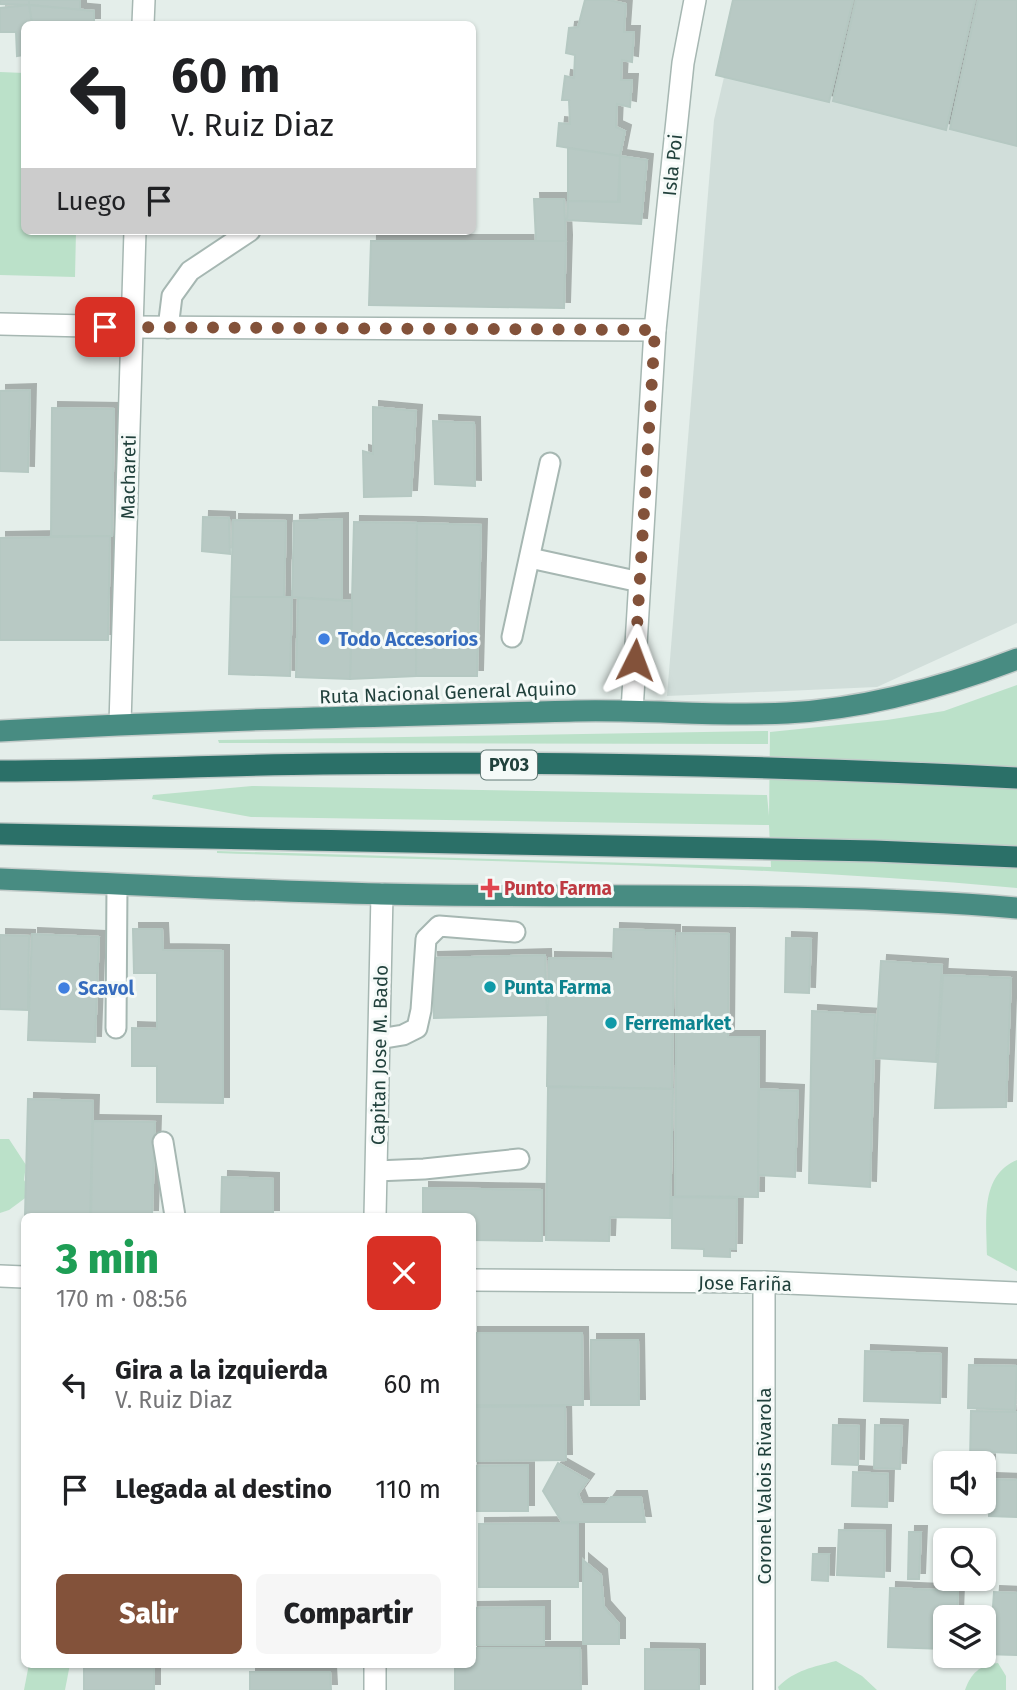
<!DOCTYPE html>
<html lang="es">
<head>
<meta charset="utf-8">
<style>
  :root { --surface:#fff; --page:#f6f6f6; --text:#202124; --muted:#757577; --accent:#83523a }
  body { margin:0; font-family:"Fira Sans",sans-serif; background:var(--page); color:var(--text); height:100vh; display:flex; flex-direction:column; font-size:26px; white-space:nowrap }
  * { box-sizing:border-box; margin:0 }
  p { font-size:23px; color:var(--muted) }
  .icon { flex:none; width:38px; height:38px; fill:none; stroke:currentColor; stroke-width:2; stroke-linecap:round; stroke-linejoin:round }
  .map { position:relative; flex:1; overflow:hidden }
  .panel { position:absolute; left:21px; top:1213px; width:455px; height:455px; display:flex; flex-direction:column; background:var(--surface); border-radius:10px; box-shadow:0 2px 5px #0004 }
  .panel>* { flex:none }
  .banner { position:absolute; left:21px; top:21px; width:455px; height:214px; border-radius:10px; box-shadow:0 2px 5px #0004; background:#fff; color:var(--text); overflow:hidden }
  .controls { position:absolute; left:933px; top:1451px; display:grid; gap:14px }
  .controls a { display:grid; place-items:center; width:63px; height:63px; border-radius:10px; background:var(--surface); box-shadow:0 2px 5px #0004; font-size:35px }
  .pin { position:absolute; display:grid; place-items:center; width:60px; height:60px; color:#fff; margin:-30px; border-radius:14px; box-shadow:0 4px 10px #0006 }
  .me { position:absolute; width:77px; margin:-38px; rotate:3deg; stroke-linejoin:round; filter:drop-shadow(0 0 5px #0008) }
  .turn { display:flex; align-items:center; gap:24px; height:147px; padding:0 35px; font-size:32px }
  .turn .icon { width:91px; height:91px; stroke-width:2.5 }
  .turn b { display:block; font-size:49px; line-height:60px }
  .then { display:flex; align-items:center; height:66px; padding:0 35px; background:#0003; gap:14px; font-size:26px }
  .round { display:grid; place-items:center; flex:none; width:74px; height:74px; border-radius:10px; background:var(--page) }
  .summary { display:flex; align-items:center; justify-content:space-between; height:119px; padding:0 35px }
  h1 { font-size:42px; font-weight:800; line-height:52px; color:#1e9e55 }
  .button { display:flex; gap:14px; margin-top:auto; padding:14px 35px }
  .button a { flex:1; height:80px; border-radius:10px; background:var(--accent); color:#fff; font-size:28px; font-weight:800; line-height:80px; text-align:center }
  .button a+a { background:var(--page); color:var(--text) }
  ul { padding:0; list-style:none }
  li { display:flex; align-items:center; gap:21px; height:105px; padding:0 35px }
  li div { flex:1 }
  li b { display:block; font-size:26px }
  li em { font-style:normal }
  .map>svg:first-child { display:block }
  .built { fill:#d1deda }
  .green { fill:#bbe1c9 }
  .building { fill:#b8c9c4; stroke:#b5c8c2; stroke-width:2; filter:url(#shadow) }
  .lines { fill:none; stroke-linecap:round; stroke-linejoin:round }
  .service-casing { stroke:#a6b7b2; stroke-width:23 }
  .minor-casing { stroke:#a6b7b2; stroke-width:24 }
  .trunk-casing { stroke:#c1cac8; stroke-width:24 }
  .motorway-casing { stroke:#c1cac8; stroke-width:24 }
  .service { stroke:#fff; stroke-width:19 }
  .minor { stroke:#fff; stroke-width:21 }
  .trunk { stroke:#488c82; stroke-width:21 }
  .motorway { stroke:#2b7068; stroke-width:21 }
  .route { stroke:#83523a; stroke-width:12; stroke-dasharray:0 21.6 }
  .shop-dot { fill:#3f7fe0; stroke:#f5faf8; stroke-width:2.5 }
  .health-dot { fill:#e0444e; stroke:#f5faf8; stroke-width:2.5 }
  .culture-dot { fill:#0f9aa8; stroke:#f5faf8; stroke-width:2.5 }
  .labels { text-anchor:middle; stroke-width:6; stroke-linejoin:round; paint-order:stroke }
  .shield { fill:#f5faf8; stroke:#617874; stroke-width:2 }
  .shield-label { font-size:18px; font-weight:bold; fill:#21413c }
  .street-label { font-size:19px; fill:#21413c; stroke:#f5faf8 }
  .shop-label { font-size:19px; font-weight:bold; fill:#366cbe; stroke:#f5faf8; text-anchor:start }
  .health-label { font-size:19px; font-weight:bold; fill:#be3a42; stroke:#f5faf8; text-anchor:start }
  .culture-label { font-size:19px; font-weight:bold; fill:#0d838f; stroke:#f5faf8; text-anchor:start }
</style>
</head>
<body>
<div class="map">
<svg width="1017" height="1690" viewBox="0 0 1017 1690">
  <defs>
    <filter id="shadow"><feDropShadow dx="6" dy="-6" stdDeviation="0" flood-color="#0004"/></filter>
  </defs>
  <rect width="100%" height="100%" fill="#e4eeea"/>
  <polygon class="built" points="742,0 1017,0 1017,623 877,687 667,696 714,120"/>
  <g class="green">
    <polygon points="0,72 24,73 24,231 76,231 75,277 0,275"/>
    <path d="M1017,685V888C751,864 485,862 217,853V851L771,867L769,825L251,817L152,799L153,795L252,786L767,795L769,816L770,732L887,720L944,711Z"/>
    <polygon points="768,731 768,744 219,743 218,740"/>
    <polygon points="0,1139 9,1139 26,1165 24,1180 32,1193 9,1210 0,1213"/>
    <path d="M1017,1160V1271L987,1255C987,1221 979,1176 1017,1160Z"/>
    <path d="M836,1661L862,1676L877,1690H779L778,1687C795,1670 813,1667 836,1661Z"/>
    <path d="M998,1663L1006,1676V1690H965C971,1673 980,1665 998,1663Z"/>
    <polygon points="29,1664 70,1664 65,1690 24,1690"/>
  </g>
  <g class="building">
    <polygon points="0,0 29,0 29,5 0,4"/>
    <polygon points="29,0 80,0 80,10 29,5"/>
    <polygon points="585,0 609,0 626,4 624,32 634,32 632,62 622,60 621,80 632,80 630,107 617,104 616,127 625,131 620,156 557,146 559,123 570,124 569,100 562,100 565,76 574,78 575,55 566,53 569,28 578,27"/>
    <polygon points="733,0 853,0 829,102 716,75"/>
    <polygon points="856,0 975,0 946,130 833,101"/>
    <polygon points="978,0 1017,0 1017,146 950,129"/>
    <polygon points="29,5 94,11 94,24 32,24"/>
    <polygon points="29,5 32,24 24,24 24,55 17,56 16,32 0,32 0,8"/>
    <polygon points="568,148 620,156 618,202 568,201"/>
    <polygon points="620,156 647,160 641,224 567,220 568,201 620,202"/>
    <polygon points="534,199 564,199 566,241 536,241"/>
    <polygon points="371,241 566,241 564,308 369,305"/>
    <polygon points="30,390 28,472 0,471 0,391"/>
    <polygon points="373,407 416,411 411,496 364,497 363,451 373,454"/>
    <polygon points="52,408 114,409 112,536 51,536"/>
    <polygon points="433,421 474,423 475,486 435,484"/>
    <polygon points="203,517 229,518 230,554 202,551"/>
    <polygon points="342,519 342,600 292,597 294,521"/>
    <polygon points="233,520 286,521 284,597 231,597"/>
    <polygon points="354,522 417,523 416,676 350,679"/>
    <polygon points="417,523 481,525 477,676 416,676"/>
    <polygon points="110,536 108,640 0,640 0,538"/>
    <polygon points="231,597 292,597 290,676 229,674"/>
    <polygon points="298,598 352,601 350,679 296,677"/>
    <polygon points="133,929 162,929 163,950 223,951 223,1103 157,1102 157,1066 132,1066 132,1028 157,1029 157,973 134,973"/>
    <polygon points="614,929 674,931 672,1089 547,1086 549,958 613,959"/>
    <polygon points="677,933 729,934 728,1037 759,1037 758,1197 675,1196"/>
    <polygon points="32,934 99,937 95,1042 28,1040"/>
    <polygon points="0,935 29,936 28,1010 0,1009"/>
    <polygon points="786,938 811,939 809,993 785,992"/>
    <polygon points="545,955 547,1015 434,1018 432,958"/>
    <polygon points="881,961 942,965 936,1062 875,1058"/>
    <polygon points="943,975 1011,978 1006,1107 935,1108"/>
    <polygon points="812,1011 875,1015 870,1187 809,1183"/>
    <polygon points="548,1087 673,1089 670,1218 610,1217 609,1241 546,1240"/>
    <polygon points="759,1089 798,1091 795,1177 758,1175"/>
    <polygon points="28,1099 93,1101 90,1216 25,1216"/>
    <polygon points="93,1121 155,1122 152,1216 91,1216"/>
    <polygon points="222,1177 273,1179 273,1216 221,1216"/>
    <polygon points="423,1188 542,1190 542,1241 472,1240 472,1216 423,1216"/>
    <polygon points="672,1197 737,1198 736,1249 730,1249 730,1257 704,1256 704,1249 672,1248"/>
    <polygon points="472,1333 582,1333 583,1405 472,1405"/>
    <polygon points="591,1340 638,1340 639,1405 591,1405"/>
    <polygon points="865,1351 941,1354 940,1403 864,1401"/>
    <polygon points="969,1365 1017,1366 1015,1410 968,1408"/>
    <polygon points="565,1406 566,1460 472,1461 472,1407"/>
    <polygon points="971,1411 1017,1412 1017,1453 989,1452 989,1470 984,1470 984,1463 970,1463"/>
    <polygon points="833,1425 859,1426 858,1465 832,1464"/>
    <polygon points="875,1425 902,1426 900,1469 874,1468"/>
    <polygon points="558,1463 588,1480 578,1494 582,1504 606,1504 611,1497 641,1497 645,1522 562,1522 543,1491"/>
    <polygon points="528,1465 528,1511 472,1511 472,1466"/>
    <polygon points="853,1472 888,1474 887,1507 852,1506"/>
    <polygon points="990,1479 1017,1480 1017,1517 989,1516"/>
    <polygon points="578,1523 578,1587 479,1587 479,1524"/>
    <polygon points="839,1530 885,1531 884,1577 837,1575"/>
    <polygon points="909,1532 921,1532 919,1579 908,1579"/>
    <polygon points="813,1554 829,1554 828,1581 812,1580"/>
    <polygon points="583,1560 601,1575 604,1607 619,1624 619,1644 583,1644"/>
    <polygon points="890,1588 958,1591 957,1617 945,1617 945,1649 888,1647"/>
    <polygon points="994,1592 1017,1593 1017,1655 984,1654 984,1622 992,1622"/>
    <polygon points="544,1607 544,1645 472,1645 472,1608"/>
    <polygon points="472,1648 580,1648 581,1690 455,1690 455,1664 472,1664"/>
    <polygon points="645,1649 699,1650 699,1690 645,1690"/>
    <rect x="84" y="1664" width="70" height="26"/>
    <polygon points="250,1672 330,1672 331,1690 250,1690"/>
  </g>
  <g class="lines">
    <defs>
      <g id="service">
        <polyline points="168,328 172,296 190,271 250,231"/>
        <polyline points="530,558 640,582"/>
        <polyline points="512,637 550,463"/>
        <polyline points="116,1028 117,884"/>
        <polyline points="379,1039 403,1035 417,1028 421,1010 426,939 439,926 515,932"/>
        <polyline points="163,1142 175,1216"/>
        <polyline points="376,1171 424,1169 519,1159"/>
      </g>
      <g id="minor">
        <polyline points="143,24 144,0"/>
        <polyline points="0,324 131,327 655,330"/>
        <polyline points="632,711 655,330 683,63 695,0"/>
        <polyline points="120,724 135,231"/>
        <polyline points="375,1216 382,894"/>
        <polyline points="0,1276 24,1277"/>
        <polyline points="472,1280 764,1282 1017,1293"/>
        <polyline points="764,1282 764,1690"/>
        <polyline points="375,1664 375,1690"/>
      </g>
      <g id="trunk">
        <path d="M0,731C192,720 384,716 575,711C646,709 717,717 787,713C865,709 944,687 1017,659"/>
        <path d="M0,879C127,884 254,891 381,894C593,899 805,890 1017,908"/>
      </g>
      <g id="motorway">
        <path d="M0,771C108,771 215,765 323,764C554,761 786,766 1017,778"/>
        <polyline points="0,834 874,851 1017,857"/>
      </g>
    </defs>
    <use href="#service" class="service-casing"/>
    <use href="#minor" class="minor-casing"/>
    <use href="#trunk" class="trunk-casing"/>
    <use href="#motorway" class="motorway-casing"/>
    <use href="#service" class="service"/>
    <use href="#minor" class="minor"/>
    <use href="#trunk" class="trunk"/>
    <use href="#motorway" class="motorway"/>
  </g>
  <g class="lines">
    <polyline class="route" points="105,327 655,330 635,660"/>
  </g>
  <g class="shop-dot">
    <circle cx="324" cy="639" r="7"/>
    <circle cx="64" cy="988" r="7"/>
  </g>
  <path class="health-dot" d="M486.5 877.5h7v7h7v7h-7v7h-7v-7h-7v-7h7z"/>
  <g class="culture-dot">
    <circle cx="490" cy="987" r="7"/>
    <circle cx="611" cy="1023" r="7"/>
  </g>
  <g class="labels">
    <rect class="shield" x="481" y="750.5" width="56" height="29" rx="5"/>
    <g class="shield-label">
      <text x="509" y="771">PY03</text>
    </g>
    <g class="street-label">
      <text transform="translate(672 165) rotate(-84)" y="7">Isla Poi</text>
      <text transform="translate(128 477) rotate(-89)" y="7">Machareti</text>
      <text transform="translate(448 692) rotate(-2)" y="7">Ruta Nacional General Aquino</text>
      <text transform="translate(379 1055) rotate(-89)" y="7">Capitan Jose M. Bado</text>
      <text transform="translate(745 1283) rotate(1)" y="7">Jose Fariña</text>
      <text transform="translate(764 1486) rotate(-90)" y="7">Coronel Valois Rivarola</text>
    </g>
    <g class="shop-label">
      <text x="338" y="646">Todo Accesorios</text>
      <text x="78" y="995">Scavol</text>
    </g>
    <g class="health-label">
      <text x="504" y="895">Punto Farma</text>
    </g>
    <g class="culture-label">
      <text x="504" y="994">Punta Farma</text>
      <text x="625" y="1030">Ferremarket</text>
    </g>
  </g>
</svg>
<div class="controls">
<a><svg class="icon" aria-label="sound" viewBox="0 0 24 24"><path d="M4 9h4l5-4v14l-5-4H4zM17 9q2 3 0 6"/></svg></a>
<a><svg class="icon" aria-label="search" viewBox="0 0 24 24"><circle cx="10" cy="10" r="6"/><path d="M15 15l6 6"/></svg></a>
<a><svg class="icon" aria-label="layers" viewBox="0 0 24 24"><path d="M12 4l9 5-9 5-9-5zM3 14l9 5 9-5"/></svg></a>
</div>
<div class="pin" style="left:105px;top:327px;background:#d93025"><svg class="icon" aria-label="arrive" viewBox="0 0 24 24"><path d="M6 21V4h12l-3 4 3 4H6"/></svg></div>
<svg class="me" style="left:635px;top:660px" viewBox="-20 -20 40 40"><path d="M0-17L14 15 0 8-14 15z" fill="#83523a" stroke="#fff" stroke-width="4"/></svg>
<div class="banner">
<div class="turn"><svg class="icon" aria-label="left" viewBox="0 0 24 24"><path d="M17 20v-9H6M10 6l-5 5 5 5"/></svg><div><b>60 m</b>V. Ruiz Diaz</div></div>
<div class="then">Luego<svg class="icon" aria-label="arrive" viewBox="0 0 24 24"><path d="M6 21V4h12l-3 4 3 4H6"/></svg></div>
</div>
<section class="panel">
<div class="summary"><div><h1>3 min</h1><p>170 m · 08:56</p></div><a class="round" style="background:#d93025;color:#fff"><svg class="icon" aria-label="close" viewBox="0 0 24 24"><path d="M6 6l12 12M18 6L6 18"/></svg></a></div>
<ul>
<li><svg class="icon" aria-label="left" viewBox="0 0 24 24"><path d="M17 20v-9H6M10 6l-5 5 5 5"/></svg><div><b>Gira a la izquierda</b><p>V. Ruiz Diaz</p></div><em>60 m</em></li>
<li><svg class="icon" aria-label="arrive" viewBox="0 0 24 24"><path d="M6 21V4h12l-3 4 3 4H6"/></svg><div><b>Llegada al destino</b></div><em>110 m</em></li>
</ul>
<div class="button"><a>Salir</a><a>Compartir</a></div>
</section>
</div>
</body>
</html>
